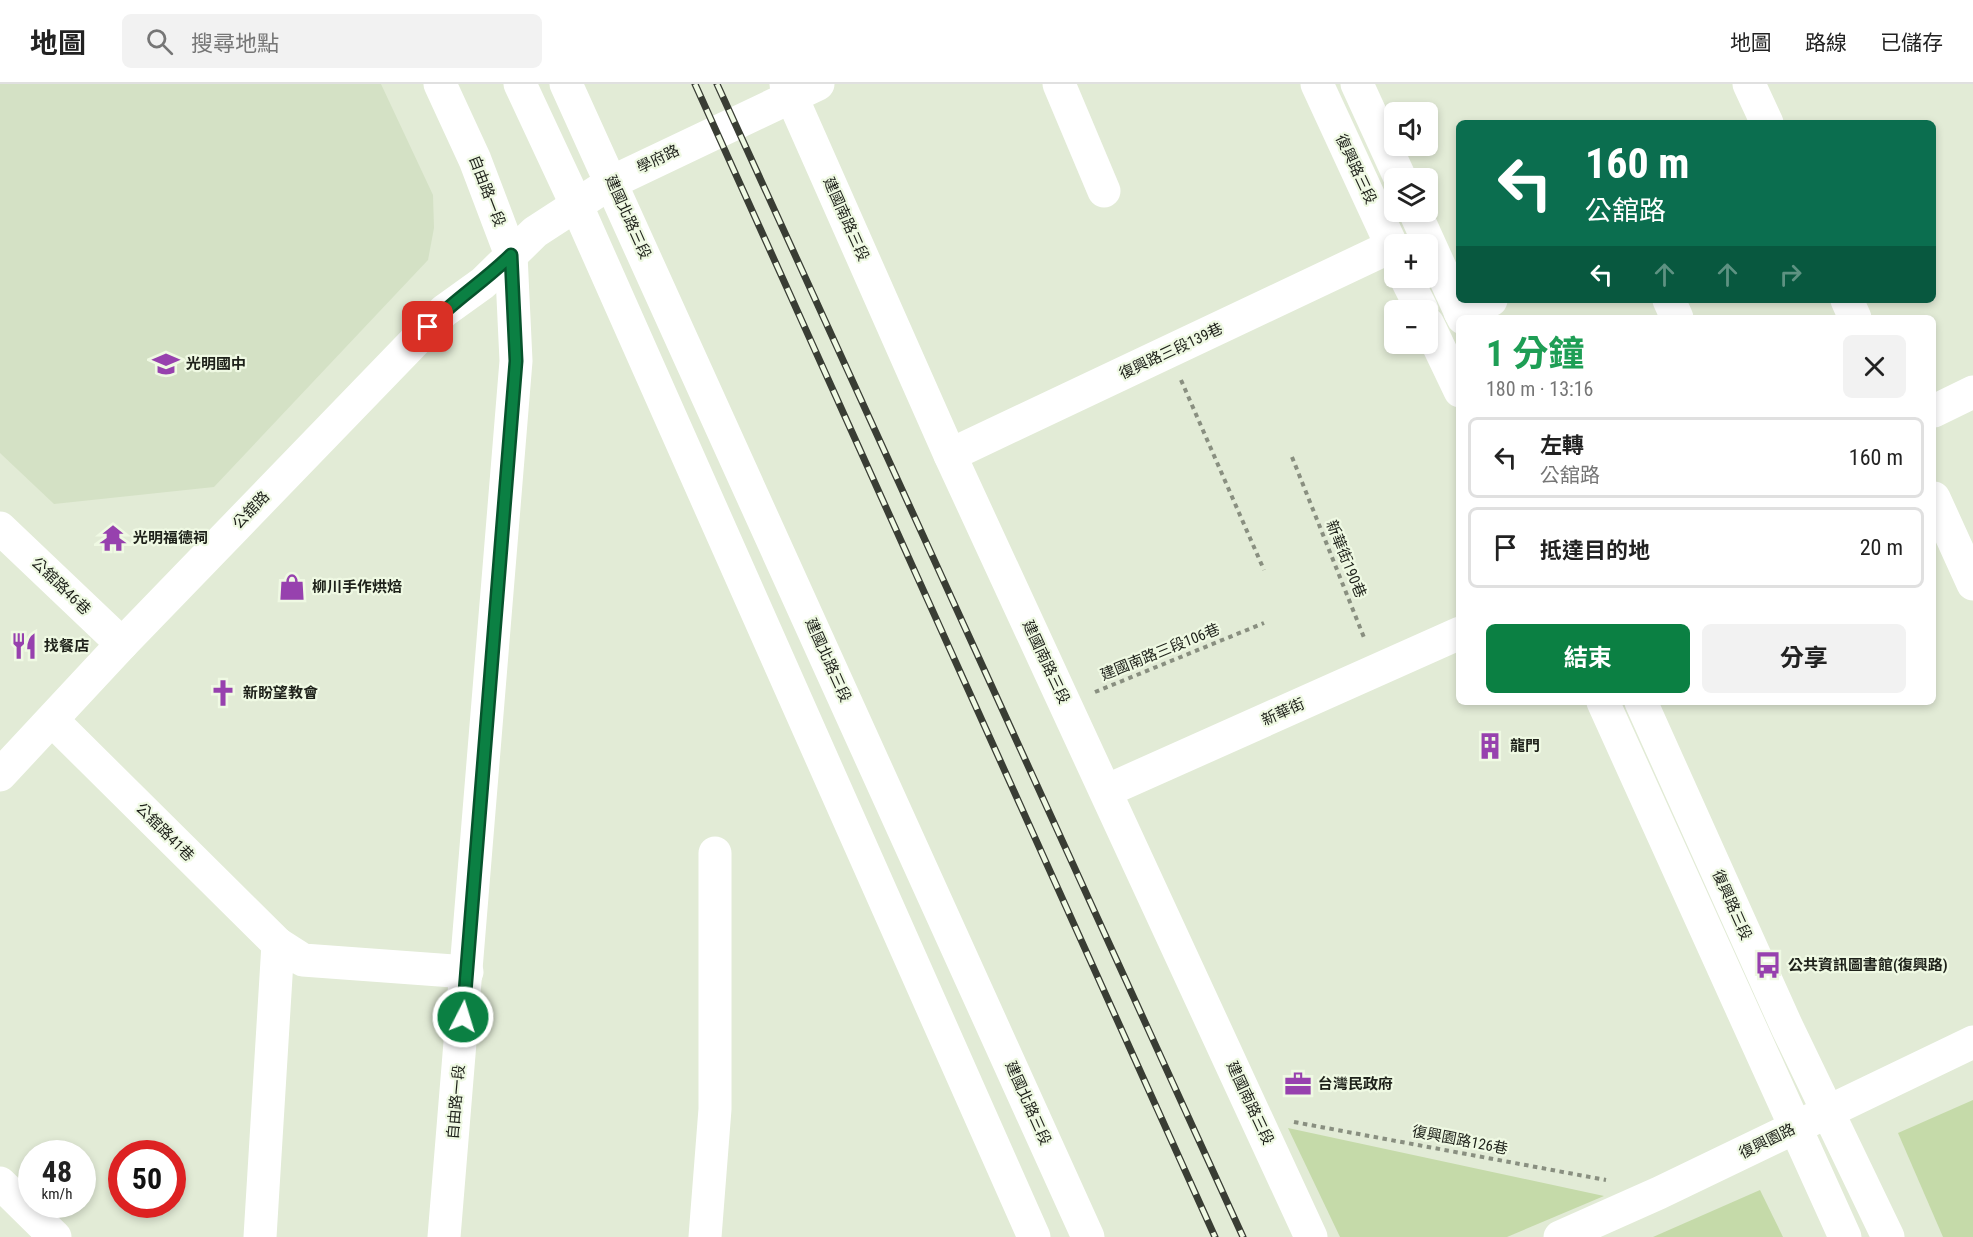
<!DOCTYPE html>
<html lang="zh-TW">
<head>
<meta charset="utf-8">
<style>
  :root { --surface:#fff; --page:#f2f2f2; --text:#222; --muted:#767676; --line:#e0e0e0; --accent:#0b8043 }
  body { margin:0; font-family:"Roboto Condensed","Noto Sans TC",sans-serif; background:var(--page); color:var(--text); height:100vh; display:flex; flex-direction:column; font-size:22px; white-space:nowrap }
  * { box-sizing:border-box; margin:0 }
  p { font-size:20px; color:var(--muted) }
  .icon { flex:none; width:33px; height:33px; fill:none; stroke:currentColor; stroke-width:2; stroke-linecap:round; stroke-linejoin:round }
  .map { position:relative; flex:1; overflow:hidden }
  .side { position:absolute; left:1456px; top:231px; width:480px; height:390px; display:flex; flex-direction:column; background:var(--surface); border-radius:9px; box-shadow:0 3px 9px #0003 }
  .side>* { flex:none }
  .hud { position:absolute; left:1456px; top:36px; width:480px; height:183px; border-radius:9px; box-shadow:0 3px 9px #0003; background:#0b6e4f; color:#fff; overflow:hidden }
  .controls { position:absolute; left:1384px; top:18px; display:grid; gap:12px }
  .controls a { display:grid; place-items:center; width:54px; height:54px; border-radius:9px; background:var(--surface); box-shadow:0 3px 9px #0003; font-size:30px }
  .speed { position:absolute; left:18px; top:1056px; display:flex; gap:12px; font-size:30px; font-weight:700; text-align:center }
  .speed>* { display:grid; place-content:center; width:78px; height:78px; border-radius:50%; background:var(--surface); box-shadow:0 3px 9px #0003; line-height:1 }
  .speed small { font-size:15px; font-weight:400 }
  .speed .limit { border:9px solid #d22; background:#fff; color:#111 }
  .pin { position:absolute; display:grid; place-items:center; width:51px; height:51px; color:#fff; margin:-26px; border-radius:12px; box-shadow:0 3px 9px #0006 }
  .me { position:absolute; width:66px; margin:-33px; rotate:5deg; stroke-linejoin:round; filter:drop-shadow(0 0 4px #0008) }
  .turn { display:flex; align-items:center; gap:21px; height:126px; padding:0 30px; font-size:27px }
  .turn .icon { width:78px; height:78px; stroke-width:2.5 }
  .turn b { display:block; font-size:42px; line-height:51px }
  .lanes { display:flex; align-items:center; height:57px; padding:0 30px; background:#0003; justify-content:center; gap:30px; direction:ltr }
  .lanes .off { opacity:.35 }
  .round { display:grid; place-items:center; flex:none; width:63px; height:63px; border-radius:9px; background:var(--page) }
  .summary { display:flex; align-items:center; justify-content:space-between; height:102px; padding:0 30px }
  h1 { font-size:36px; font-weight:700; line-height:45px; color:#1e9e55 }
  .button { display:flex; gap:12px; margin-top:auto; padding:12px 30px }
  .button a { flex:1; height:69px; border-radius:9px; background:var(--accent); color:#fff; font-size:24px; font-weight:700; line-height:69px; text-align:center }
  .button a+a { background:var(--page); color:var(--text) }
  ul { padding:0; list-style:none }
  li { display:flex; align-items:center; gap:18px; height:81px; margin:0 12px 9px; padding:0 18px; border:3px solid var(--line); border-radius:9px }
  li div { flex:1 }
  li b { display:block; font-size:22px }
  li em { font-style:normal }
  header { display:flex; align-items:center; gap:36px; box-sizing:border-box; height:84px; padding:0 30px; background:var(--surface); border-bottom:2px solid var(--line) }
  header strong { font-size:28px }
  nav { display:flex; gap:33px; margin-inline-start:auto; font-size:21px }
  .search { width:420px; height:54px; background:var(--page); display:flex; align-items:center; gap:15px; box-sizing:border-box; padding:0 21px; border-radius:9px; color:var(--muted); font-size:22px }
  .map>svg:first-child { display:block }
  .built { fill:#d4e1c5 }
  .green { fill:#c5daa9 }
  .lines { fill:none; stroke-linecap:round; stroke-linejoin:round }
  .path { stroke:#898f80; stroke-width:4; stroke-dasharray:4.5 4.5; stroke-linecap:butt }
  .minor { stroke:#fff; stroke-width:33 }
  .major { stroke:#fff; stroke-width:33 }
  .rail-casing { stroke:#393d34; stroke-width:7 }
  .rail { stroke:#eff9e3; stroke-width:4.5; stroke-dasharray:14; stroke-linecap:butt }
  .route-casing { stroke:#07532c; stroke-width:15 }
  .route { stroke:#0b8043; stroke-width:10 }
  .labels { text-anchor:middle; stroke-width:4.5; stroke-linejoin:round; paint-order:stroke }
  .street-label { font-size:15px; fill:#1e211a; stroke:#eff9e3 }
  .poi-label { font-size:15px; font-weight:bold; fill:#1e211a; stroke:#eff9e3; text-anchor:start }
</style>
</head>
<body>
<header>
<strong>地圖</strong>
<div class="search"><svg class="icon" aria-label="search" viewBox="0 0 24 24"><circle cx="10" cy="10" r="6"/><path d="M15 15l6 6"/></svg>搜尋地點</div>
<nav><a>地圖</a><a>路線</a><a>已儲存</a></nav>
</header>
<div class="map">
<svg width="1973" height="1153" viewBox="0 0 1973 1153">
  <rect width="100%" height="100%" fill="#e2ebd6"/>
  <polygon class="built" points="0,0 381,0 433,111 434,144 428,176 214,403 54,420 0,369"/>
  <g class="green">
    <polygon points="1973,1016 1973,1153 1943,1153 1898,1049"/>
    <polygon points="1288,1044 1604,1112 1507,1153 1340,1153"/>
    <polygon points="1760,1106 1783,1153 1653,1153"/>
  </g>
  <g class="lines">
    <g class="path">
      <polyline points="1181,296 1264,486"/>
      <polyline points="1292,373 1365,556"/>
      <polyline points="1095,608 1264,539"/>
      <polyline points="1294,1038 1606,1096"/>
    </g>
    <g class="minor">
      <polyline points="520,0 576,120 1034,1153"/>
      <polyline points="566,0 1088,1153"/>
      <polyline points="786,0 950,371 1311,1153"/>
      <polyline points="1059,0 1104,107"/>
      <polyline points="1317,0 1395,169"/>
      <polyline points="1357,0 1400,94"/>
      <polyline points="1749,0 1767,39"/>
      <polyline points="1415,128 1463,234"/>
      <polyline points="1406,194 1422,226"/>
      <polyline points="1669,216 1677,234"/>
      <polyline points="1847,216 1855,234"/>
      <polyline points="1460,228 1491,216"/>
      <polyline points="1428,240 1460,307"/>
      <polyline points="1934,327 1973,308"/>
      <polyline points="950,371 1392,162"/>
      <polyline points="1934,414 1973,500"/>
      <polyline points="0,444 122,560"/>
      <polyline points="1603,618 1845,1153"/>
      <polyline points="1641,618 1787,943 1888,1153"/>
      <polyline points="52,636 278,860"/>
      <polyline points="0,691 122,560 444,227 483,199 535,148 612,98 818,0"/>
      <polyline points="1106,707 1460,549"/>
      <polyline points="0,1099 55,1153"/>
      <polyline points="260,1153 278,860 303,876 467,888"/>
      <polyline points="705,1153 715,1025 715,769"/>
      <polyline points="1560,1153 1659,1109 1973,958"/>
    </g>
    <polyline class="major" points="440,0 475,76 511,171 516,277 444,1153"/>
    <defs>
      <g id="rail">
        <polyline points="695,0 1215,1153"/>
        <polyline points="717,0 1243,1153"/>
      </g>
    </defs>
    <use href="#rail" class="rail-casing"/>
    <use href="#rail" class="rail"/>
  </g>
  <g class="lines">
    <defs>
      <path id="route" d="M428,243C454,216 485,197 511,171L516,277L463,933"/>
    </defs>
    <use href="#route" class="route-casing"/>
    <use href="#route" class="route"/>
  </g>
  <defs>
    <symbol id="school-bare" viewBox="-9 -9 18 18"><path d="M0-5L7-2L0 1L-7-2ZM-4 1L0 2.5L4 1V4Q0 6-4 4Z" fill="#9741ae" stroke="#eff9e3" stroke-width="2.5" paint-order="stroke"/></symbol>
    <symbol id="temple-bare" viewBox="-9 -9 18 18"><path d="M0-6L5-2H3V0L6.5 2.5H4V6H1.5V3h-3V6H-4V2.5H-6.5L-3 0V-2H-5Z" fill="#9741ae" stroke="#eff9e3" stroke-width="2.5" paint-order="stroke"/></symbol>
    <symbol id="shop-bare" viewBox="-9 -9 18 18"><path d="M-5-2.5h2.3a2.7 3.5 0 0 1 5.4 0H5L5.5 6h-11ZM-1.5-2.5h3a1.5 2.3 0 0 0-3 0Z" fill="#9741ae" stroke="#eff9e3" stroke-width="2.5" paint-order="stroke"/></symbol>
    <symbol id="restaurant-bare" viewBox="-9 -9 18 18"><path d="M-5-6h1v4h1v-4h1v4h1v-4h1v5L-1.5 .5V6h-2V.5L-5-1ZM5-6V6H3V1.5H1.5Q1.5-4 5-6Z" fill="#9741ae" stroke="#eff9e3" stroke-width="2.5" paint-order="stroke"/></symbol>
    <symbol id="church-bare" viewBox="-9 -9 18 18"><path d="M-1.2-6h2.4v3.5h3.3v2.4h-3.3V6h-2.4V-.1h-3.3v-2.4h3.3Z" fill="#9741ae" stroke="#eff9e3" stroke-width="2.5" paint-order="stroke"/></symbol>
    <symbol id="building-bare" viewBox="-9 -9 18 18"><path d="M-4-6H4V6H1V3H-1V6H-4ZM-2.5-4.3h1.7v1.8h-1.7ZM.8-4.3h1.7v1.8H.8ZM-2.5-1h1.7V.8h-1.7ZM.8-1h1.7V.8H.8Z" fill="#9741ae" stroke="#eff9e3" stroke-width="2.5" paint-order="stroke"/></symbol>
    <symbol id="bus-bare" viewBox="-9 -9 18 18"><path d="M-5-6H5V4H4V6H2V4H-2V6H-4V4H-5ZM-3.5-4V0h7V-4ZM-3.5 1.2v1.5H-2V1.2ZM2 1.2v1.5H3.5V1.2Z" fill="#9741ae" stroke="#eff9e3" stroke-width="2.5" paint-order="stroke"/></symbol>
    <symbol id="office-bare" viewBox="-9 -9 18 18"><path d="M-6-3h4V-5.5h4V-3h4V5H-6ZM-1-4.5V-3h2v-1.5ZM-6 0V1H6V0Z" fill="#9741ae" stroke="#eff9e3" stroke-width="2.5" paint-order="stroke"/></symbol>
  </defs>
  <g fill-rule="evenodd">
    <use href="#school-bare" x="147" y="261" width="38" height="38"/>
    <use href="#temple-bare" x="94" y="435" width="38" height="38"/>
    <use href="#shop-bare" x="273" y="484" width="38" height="38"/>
    <use href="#restaurant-bare" x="5" y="543" width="38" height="38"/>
    <use href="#church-bare" x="204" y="590" width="38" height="38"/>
    <use href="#building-bare" x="1471" y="643" width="38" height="38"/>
    <use href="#bus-bare" x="1749" y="862" width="38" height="38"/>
    <use href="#office-bare" x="1279" y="981" width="38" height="38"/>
  </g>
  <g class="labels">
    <g class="street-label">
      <text transform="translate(658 75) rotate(-26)" y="5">學府路</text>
      <text transform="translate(1356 85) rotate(65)" y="5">復興路三段</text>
      <text transform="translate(487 107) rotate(69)" y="5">自由路一段</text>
      <text transform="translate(628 133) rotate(66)" y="5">建國北路三段</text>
      <text transform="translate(846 135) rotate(66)" y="5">建國南路三段</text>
      <text transform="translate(1171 267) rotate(-25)" y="5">復興路三段139巷</text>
      <text transform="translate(251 426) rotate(-46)" y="5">公舘路</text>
      <text transform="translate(1346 475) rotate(68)" y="5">新華街190巷</text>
      <text transform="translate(61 502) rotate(44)" y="5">公舘路46巷</text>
      <text transform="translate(1160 568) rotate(-22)" y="5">建國南路三段106巷</text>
      <text transform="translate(828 576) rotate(66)" y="5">建國北路三段</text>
      <text transform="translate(1046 578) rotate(65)" y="5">建國南路三段</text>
      <text transform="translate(1283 628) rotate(-24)" y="5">新華街</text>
      <text transform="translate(165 748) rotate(45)" y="5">公舘路41巷</text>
      <text transform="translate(1732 821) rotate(66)" y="5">復興路三段</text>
      <text transform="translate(456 1018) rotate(-85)" y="5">自由路一段</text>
      <text transform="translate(1028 1019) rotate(66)" y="5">建國北路三段</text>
      <text transform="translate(1250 1019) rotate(65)" y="5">建國南路三段</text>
      <text transform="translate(1460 1056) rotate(11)" y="5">復興園路126巷</text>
      <text transform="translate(1767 1057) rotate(-26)" y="5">復興園路</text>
    </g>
    <g class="poi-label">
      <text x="186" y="285">光明國中</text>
      <text x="133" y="459">光明福德祠</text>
      <text x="312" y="508">柳川手作烘焙</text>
      <text x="44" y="567">找餐店</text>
      <text x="243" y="614">新盼望教會</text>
      <text x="1510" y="667">龍門</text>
      <text x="1788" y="886">公共資訊圖書館(復興路)</text>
      <text x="1318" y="1005">台灣民政府</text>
    </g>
  </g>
</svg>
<div class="controls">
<a><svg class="icon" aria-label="sound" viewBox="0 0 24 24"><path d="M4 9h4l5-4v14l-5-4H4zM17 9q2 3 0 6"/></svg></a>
<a><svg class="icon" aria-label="layers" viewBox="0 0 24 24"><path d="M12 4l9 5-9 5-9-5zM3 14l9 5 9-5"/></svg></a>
<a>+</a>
<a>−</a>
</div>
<div class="speed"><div>48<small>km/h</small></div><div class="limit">50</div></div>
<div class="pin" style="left:428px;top:243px;background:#d93025"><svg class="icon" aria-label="arrive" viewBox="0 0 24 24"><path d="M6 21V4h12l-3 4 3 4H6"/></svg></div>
<svg class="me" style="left:463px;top:933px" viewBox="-20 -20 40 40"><circle r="17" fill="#0b8043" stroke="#fff" stroke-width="3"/><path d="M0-11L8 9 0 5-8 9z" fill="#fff"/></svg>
<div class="hud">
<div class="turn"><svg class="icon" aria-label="left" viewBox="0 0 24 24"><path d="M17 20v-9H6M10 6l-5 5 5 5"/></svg><div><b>160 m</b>公舘路</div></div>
<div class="lanes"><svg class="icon" aria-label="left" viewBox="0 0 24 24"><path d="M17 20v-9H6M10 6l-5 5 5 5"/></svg><svg class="icon off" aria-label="ahead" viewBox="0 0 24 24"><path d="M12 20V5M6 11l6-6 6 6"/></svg><svg class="icon off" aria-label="ahead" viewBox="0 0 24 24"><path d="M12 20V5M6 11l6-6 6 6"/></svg><svg class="icon off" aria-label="right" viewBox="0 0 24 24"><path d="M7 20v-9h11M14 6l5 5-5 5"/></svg></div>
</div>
<section class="side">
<div class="summary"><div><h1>1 分鐘</h1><p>180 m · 13:16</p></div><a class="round"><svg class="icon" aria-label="close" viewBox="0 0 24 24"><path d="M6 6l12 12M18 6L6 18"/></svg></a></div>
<ul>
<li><svg class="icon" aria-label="left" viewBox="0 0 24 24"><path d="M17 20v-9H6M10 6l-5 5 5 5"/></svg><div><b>左轉</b><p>公舘路</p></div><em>160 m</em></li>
<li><svg class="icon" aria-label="arrive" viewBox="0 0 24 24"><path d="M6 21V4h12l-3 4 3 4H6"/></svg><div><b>抵達目的地</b></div><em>20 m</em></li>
</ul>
<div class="button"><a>結束</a><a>分享</a></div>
</section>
</div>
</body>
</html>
